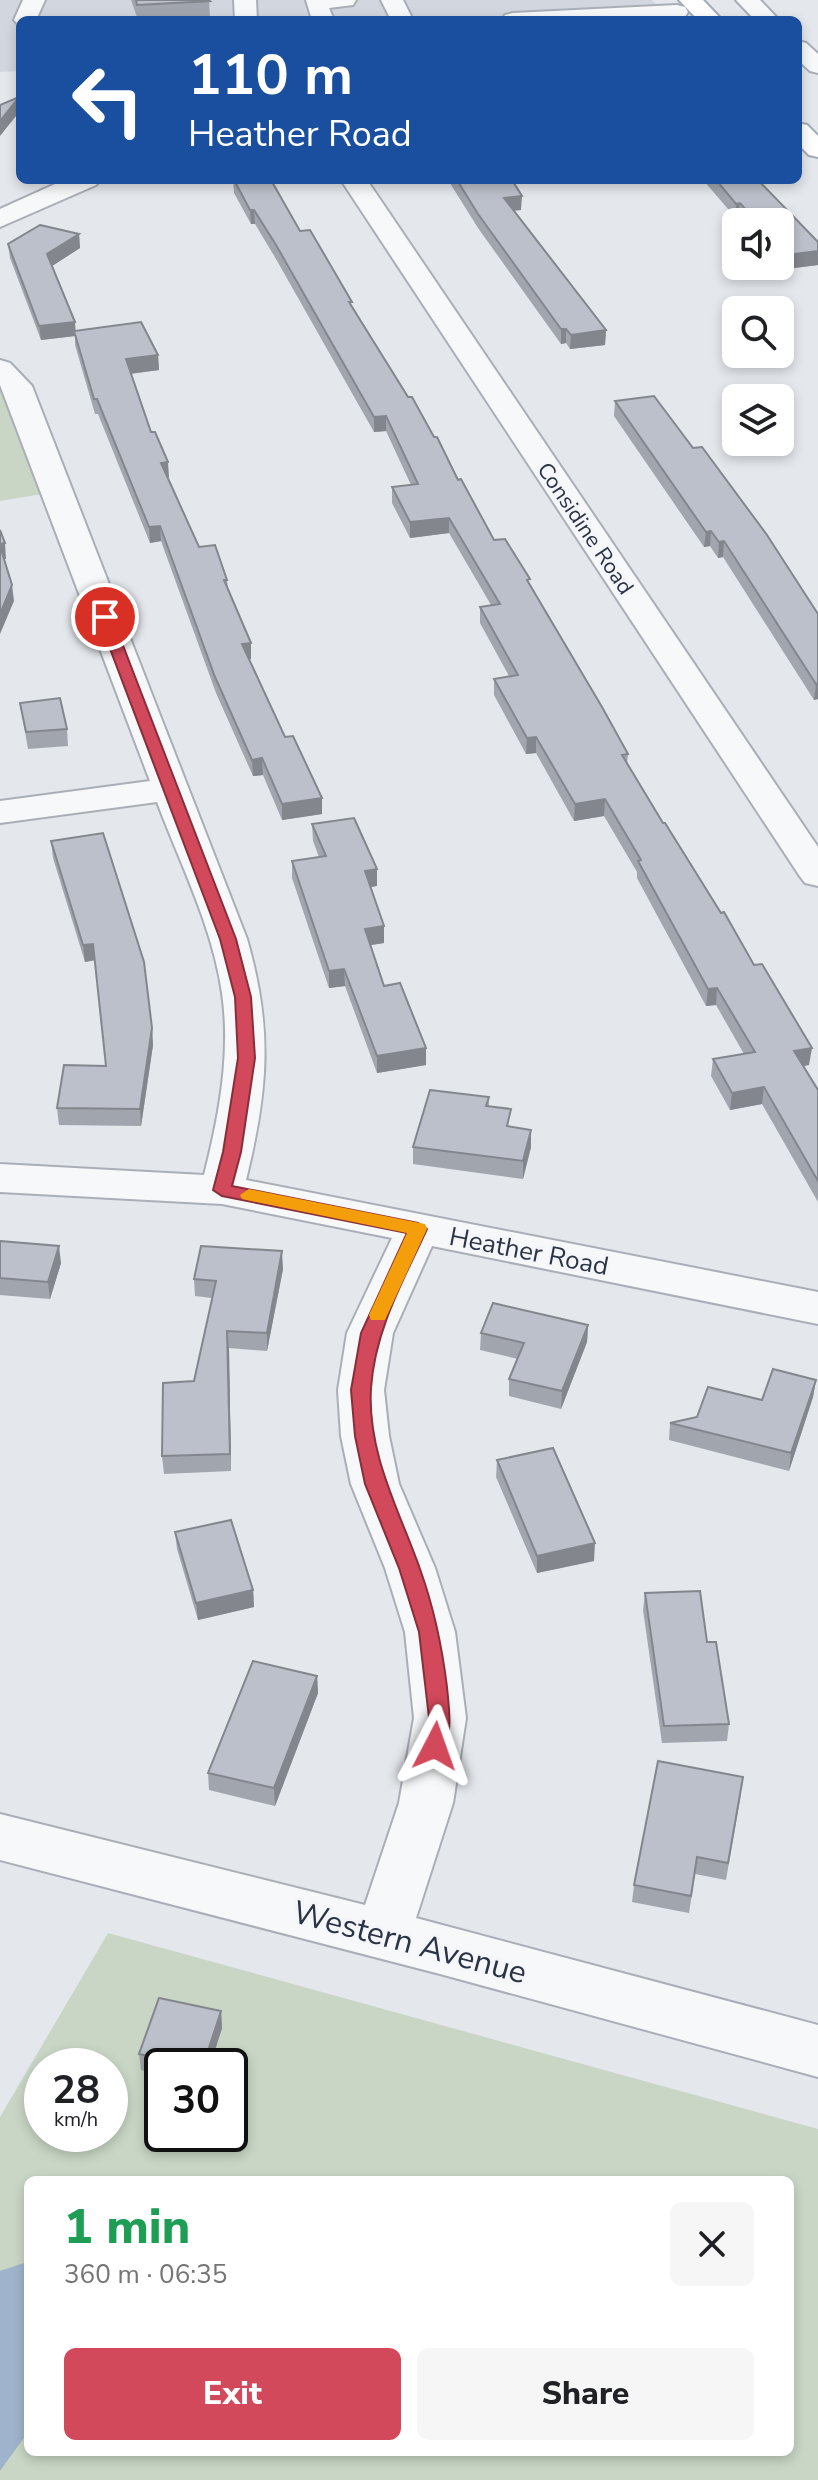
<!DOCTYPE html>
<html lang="en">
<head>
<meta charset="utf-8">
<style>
  :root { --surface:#fff; --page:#f6f6f6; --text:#202124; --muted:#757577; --accent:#d1495b }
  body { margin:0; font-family:"Nunito Sans",sans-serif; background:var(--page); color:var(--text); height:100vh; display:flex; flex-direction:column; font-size:30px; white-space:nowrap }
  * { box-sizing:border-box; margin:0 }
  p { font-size:26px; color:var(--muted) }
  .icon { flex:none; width:44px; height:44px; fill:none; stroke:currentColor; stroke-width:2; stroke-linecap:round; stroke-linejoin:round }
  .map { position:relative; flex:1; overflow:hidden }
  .sheet { position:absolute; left:24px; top:2176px; width:770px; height:280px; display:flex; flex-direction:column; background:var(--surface); border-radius:12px; box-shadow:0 4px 12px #0003 }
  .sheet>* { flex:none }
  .top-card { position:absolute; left:16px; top:16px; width:786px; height:168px; border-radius:12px; box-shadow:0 4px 12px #0003; background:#1a4fa0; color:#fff; overflow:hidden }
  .tools { position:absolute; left:722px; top:208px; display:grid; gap:16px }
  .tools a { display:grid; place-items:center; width:72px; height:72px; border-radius:12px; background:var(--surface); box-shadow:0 4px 12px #0003; font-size:40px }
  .speed { position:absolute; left:24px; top:2048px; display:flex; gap:16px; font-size:40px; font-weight:700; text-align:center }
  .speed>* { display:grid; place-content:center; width:104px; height:104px; border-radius:50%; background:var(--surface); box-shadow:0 4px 12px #0003; line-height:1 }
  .speed small { font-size:20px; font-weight:400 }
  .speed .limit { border:4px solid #111; border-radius:12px; background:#fff; color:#111 }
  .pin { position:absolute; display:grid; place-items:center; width:68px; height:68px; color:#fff; margin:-34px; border:4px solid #fff; border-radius:50%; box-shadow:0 2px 8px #0007 }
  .me { position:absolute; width:88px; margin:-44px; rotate:4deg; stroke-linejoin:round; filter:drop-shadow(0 0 6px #0008) }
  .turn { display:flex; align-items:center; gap:28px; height:168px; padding:0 40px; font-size:36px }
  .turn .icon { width:104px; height:104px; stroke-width:2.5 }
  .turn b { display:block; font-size:56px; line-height:68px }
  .round { display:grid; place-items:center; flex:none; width:84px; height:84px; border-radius:12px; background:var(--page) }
  .overview { display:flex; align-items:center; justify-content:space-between; height:136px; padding:0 40px }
  h1 { font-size:48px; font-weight:800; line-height:60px; color:#1e9e55 }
  .action { display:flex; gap:16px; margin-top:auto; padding:16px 40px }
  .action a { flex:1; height:92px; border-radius:12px; background:var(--accent); color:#fff; font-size:32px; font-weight:800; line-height:92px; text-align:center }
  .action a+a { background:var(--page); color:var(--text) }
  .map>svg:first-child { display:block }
  .built { fill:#d2d6de }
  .green { fill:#c9d6c5; fill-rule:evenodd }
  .water { fill:#9fb4cc }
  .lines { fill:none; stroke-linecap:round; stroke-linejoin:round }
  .minor-casing { stroke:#a9aeb7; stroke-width:4 }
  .major-casing { stroke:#a3abb8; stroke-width:4 }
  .minor { fill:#f7f8fa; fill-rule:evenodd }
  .major { fill:#fff; fill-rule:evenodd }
  .wall { fill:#a1a5ae }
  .shaded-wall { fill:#83868d }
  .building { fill:#bbc0ca; stroke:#83868d; stroke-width:2 }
  .route { fill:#d1495b; stroke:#882f3b; stroke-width:2 }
  .slow { fill:#f59e0b }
  .labels { text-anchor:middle; stroke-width:6; stroke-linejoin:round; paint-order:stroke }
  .far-street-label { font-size:22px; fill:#2b3445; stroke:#f4f6f9 }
  .street-label { font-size:26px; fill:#2b3445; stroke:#f4f6f9 }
  .near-street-label { font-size:32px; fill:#2b3445; stroke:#f4f6f9 }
</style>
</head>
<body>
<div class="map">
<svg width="818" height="2480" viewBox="0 0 818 2480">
  <rect width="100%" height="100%" fill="#e4e7ec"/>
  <polygon class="built" points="0,0 652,0 670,18 20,20 20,71 0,72"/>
  <g class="green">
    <polygon points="0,383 42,494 0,501"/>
    <path d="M108,1933L818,2129V2480H0V2117ZM42,2066H110V2134H42ZM162,2066H230V2134H162ZM28,2180H790V2452H28Z"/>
  </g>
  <polygon class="water" points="24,2263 28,2266 28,2432 0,2471 0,2271"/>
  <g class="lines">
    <defs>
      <g id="minor">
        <polygon points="23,0 45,0 36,20 20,20 20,26 14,20"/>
        <polygon points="234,0 256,0 257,20 235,20"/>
        <polygon points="306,0 356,0 353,5 329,8 334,20 312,20"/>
        <polygon points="381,0 403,0 413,20 391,20"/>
        <polygon points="736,0 760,0 779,20 755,20"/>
        <polygon points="677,5 685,7 688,12 685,17 652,20 502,20 505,15 513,13"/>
        <polygon points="798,41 806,43 818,54 818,73 810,71 798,60"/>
        <polygon points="64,180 100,180 96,185 0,227 0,209"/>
        <polygon points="341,180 367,180 818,847 818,886 805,883 799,875"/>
        <path d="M0,360L10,363L32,386L247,939C273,1029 268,1090 246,1180L818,1292V1324L432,1246L393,1333L384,1390L389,1436L399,1484L435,1568L455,1632L466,1718L453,1803L416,1918L818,2025V2077L440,1974L0,1860V1814L365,1905L399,1803L414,1718L405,1632L385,1568L351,1484L341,1436L338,1390L347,1333L392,1238L222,1204L0,1192V1164L204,1175C219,1116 231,1053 222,993C213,928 180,863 157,802L0,823V801L150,781L0,385Z"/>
      </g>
      <g id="major">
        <polygon points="679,0 703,0 722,20 698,20"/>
        <polygon points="798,123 807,125 818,136 818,157 809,155 798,144"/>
      </g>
    </defs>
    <use href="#minor" class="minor-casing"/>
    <use href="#major" class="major-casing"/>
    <use href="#minor" class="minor"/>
    <use href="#major" class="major"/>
  </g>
  <g class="wall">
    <polygon points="131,0 209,0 210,18 184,20 138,20"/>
    <polygon points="233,180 300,231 352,307 434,437 494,540 530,585 628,754 627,764 809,1065 803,1066 818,1090 818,1202 762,1104 730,1110 711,1076 713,1059 744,1054 716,1005 706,1006 637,878 637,872 604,816 574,821 536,753 526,754 494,695 494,679 509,676 480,623 480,607 491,605 449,533 410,538 392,503 392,487 411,485 386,431 374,432 276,259 255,224 251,224 234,193"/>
    <polygon points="448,180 512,180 521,210 514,211 606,330 605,345 570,349 566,343 561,344 478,228"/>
    <polygon points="703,180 758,180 818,242 818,265 786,269 780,263 780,222 743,222 738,217 735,217"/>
    <polygon points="79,234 80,248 52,266 75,322 75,331 158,355 159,370 131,374 151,432 169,477 168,477 199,547 227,580 228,589 251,659 249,659 285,737 322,798 322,814 282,820 263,775 253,776 216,693 161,541 150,543 98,414 95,414 75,345 75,336 41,340 10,258 8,244"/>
    <polygon points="615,401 818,614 818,699 814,700 723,557 718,558 710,546 704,547 614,416"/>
    <polygon points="20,703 67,729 68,746 28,749"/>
    <polygon points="312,824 377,869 377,886 370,887 384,926 384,943 370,945 384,986 426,1065 377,1073 345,986 329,988 292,878 292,861 319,857 313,841"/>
    <polygon points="51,841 152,1028 153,1045 141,1126 59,1125 57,1108 106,1066 95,960 85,962 53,858"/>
    <polygon points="489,1097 489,1107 510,1127 531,1130 531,1147 523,1179 413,1164 413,1147"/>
    <polygon points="0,1241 61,1263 50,1299 0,1295"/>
    <polygon points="283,1269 267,1351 229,1348 231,1471 164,1474 162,1456 194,1381 212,1298 195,1296 194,1279"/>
    <polygon points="588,1325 587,1342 561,1409 509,1396 509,1379 518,1359 480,1350 481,1333"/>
    <polygon points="816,1380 813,1397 789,1471 669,1440 670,1423 762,1400"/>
    <polygon points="497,1460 594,1561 537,1573 496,1477"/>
    <polygon points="175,1532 253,1590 254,1607 198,1620 177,1549"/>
    <polygon points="645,1593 707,1642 729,1724 727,1741 662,1743 643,1610"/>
    <polygon points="317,1676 318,1693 275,1806 209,1790 208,1773"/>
    <polygon points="741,1794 726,1880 695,1874 689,1913 632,1902 634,1885"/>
    <polygon points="221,2011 222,2028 210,2066 162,2066 162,2075 141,2070 139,2054"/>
  </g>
  <g class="shaded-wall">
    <polygon points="19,97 20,111 0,136 0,121"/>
    <polygon points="522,196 521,210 504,211 504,198"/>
    <polygon points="740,203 738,217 735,217 736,204"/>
    <polygon points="250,210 254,210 255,224 251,224"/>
    <polygon points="79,234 80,248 49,268 47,254"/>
    <polygon points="818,251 818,265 786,269 787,255"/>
    <polygon points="75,322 76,336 74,331 75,336 41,340 39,326"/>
    <polygon points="561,329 566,329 566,343 561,344"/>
    <polygon points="606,330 605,345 570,349 571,335"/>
    <polygon points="158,355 159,370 127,374 126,359"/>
    <polygon points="386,416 386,431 374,432 374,417"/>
    <polygon points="168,462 169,477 162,478 161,463"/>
    <polygon points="449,518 449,533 410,538 410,522"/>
    <polygon points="160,526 161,541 150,543 149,527"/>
    <polygon points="711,531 710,546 704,547 706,532"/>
    <polygon points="724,541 723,557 718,558 719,542"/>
    <polygon points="5,543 6,559 1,559 0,544"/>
    <polygon points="12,585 14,601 0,634 0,614"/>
    <polygon points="251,643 251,659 243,660 242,644"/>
    <polygon points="818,683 818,699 814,700 816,684"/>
    <polygon points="536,737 536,753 526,754 527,738"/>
    <polygon points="262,758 263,775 253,776 252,760"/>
    <polygon points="322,798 322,814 282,820 282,804"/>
    <polygon points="605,799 604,816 574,821 575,804"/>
    <polygon points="377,869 377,886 365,888 365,871"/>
    <polygon points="384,926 384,943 365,946 365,929"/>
    <polygon points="93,944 95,960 85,962 83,945"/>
    <polygon points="344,969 345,986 329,988 329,971"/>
    <polygon points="717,988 716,1005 706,1006 708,989"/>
    <polygon points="152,1028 153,1045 141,1126 140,1109"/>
    <polygon points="426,1048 426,1065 377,1073 377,1056"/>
    <polygon points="812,1048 809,1065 792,1068 794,1051"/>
    <polygon points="764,1087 762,1104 730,1110 732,1093"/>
    <polygon points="531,1130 531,1147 523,1179 523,1161"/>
    <polygon points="59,1246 61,1263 50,1299 48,1282"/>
    <polygon points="282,1251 283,1269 267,1351 267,1333"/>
    <polygon points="588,1325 587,1342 561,1409 562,1391"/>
    <polygon points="227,1331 229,1348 231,1471 230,1454"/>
    <polygon points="816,1380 813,1397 789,1471 791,1453"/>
    <polygon points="595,1543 594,1561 537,1573 537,1556"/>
    <polygon points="253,1590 254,1607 198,1620 196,1603"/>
    <polygon points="317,1676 318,1693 275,1806 274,1788"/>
    <polygon points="221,2011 222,2028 210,2066 203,2066"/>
  </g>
  <g class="building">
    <polygon points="136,0 209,0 210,1 137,5"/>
    <polygon points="19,97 0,121 0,105"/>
    <polygon points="234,180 271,180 300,231 310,230 352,302 349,302 408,397 412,397 434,437 437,437 458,480 461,479 494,540 505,539 530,579 527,580 602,707 628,754 622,755 663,823 665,823 721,913 724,912 754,965 762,964 812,1048 794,1051 818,1090 818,1181 764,1087 732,1093 713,1059 755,1052 717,988 708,989 638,861 641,860 605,799 575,804 536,737 527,738 494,679 518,675 480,607 500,604 449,518 410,522 392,487 418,484 386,416 374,417 276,245 254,210 250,210"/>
    <polygon points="457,180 512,180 522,196 504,198 606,330 571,335 566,329 561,329 478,214"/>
    <polygon points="716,180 758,180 818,242 818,251 787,255 780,247 780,222 757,222 740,203 736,204"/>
    <polygon points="40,225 79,234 47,254 75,322 39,326 8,244"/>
    <polygon points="141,322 158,355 126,359 151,432 155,432 168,462 161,463 199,547 215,545 227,580 224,580 251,643 242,644 285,737 293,736 322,798 282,804 262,758 252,760 215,677 160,526 149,527 97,399 94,399 74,331"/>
    <polygon points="654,396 693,448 702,447 767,535 818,614 818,683 816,684 724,541 719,542 711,531 706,532 615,401"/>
    <polygon points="0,530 5,543 0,544"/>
    <polygon points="0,546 12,585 0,614"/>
    <polygon points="60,698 67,729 26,732 20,703"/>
    <polygon points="354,818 377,869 365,871 384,926 365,929 384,986 400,983 426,1048 377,1056 344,969 329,971 292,861 326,856 312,824"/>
    <polygon points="103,833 144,962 152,1028 140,1109 57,1108 64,1065 106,1066 93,944 83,945 51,841"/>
    <polygon points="430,1090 489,1097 486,1106 511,1109 507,1126 531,1130 523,1161 413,1147"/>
    <polygon points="0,1241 59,1246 48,1282 0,1278"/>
    <polygon points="201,1246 282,1251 267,1333 227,1331 230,1454 162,1456 163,1383 194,1381 216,1281 194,1279"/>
    <polygon points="493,1303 588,1325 562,1391 509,1379 524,1343 481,1333"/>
    <polygon points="773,1369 816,1380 791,1453 670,1423 697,1417 708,1387 762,1400"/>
    <polygon points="553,1448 595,1543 537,1556 497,1460"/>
    <polygon points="231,1520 253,1590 196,1603 175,1532"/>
    <polygon points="700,1591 707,1642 716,1642 729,1724 664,1726 645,1593"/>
    <polygon points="253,1661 317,1676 274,1788 208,1773"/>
    <polygon points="658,1761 743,1777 728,1863 697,1857 691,1896 634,1885"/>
    <polygon points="159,1998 221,2011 203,2066 193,2066 139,2054"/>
  </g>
  <path class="route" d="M105,612L112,617L236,939L251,997L255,1058L241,1152L232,1186L418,1223L427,1229C403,1281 375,1330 371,1388C367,1453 399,1510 420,1569C434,1608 442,1646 447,1687C449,1709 453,1732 443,1753L435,1755L427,1753L424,1746L429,1718L419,1632L399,1568L365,1484L355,1436L351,1390L361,1333L407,1233L222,1196L213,1190L223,1152L238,1058L235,997L220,939L98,617Z"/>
  <polygon class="slow" points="249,1189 425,1224 427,1229 385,1320 371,1320 369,1315 407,1233 242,1199 240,1195"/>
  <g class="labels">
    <g class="far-street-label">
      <text transform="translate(586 528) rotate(56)" y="8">Considine Road</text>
    </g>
    <g class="street-label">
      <text transform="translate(529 1251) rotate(11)" y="9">Heather Road</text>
    </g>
    <g class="near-street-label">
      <text transform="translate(410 1942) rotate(15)" y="11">Western Avenue</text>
    </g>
  </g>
</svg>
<div class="tools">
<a><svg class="icon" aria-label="sound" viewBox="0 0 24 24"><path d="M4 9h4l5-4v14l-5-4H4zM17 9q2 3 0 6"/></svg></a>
<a><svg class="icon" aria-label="search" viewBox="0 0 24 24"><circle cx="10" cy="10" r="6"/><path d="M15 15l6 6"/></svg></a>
<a><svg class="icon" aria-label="layers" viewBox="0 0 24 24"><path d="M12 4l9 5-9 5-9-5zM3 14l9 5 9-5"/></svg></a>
</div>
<div class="speed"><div>28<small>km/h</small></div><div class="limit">30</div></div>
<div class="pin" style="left:105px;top:617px;background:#d93025"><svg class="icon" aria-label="arrive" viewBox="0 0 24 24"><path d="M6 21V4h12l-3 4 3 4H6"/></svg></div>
<svg class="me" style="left:435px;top:1746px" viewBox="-20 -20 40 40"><path d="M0-17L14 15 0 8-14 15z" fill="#d1495b" stroke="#fff" stroke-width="4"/></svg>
<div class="top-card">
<div class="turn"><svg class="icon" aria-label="left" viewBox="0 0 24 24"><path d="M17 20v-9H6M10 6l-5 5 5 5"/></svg><div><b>110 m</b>Heather Road</div></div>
</div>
<section class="sheet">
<div class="overview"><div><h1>1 min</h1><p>360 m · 06:35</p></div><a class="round"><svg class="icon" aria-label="close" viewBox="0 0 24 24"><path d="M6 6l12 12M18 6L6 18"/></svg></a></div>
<div class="action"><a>Exit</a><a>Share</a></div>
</section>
</div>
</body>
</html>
